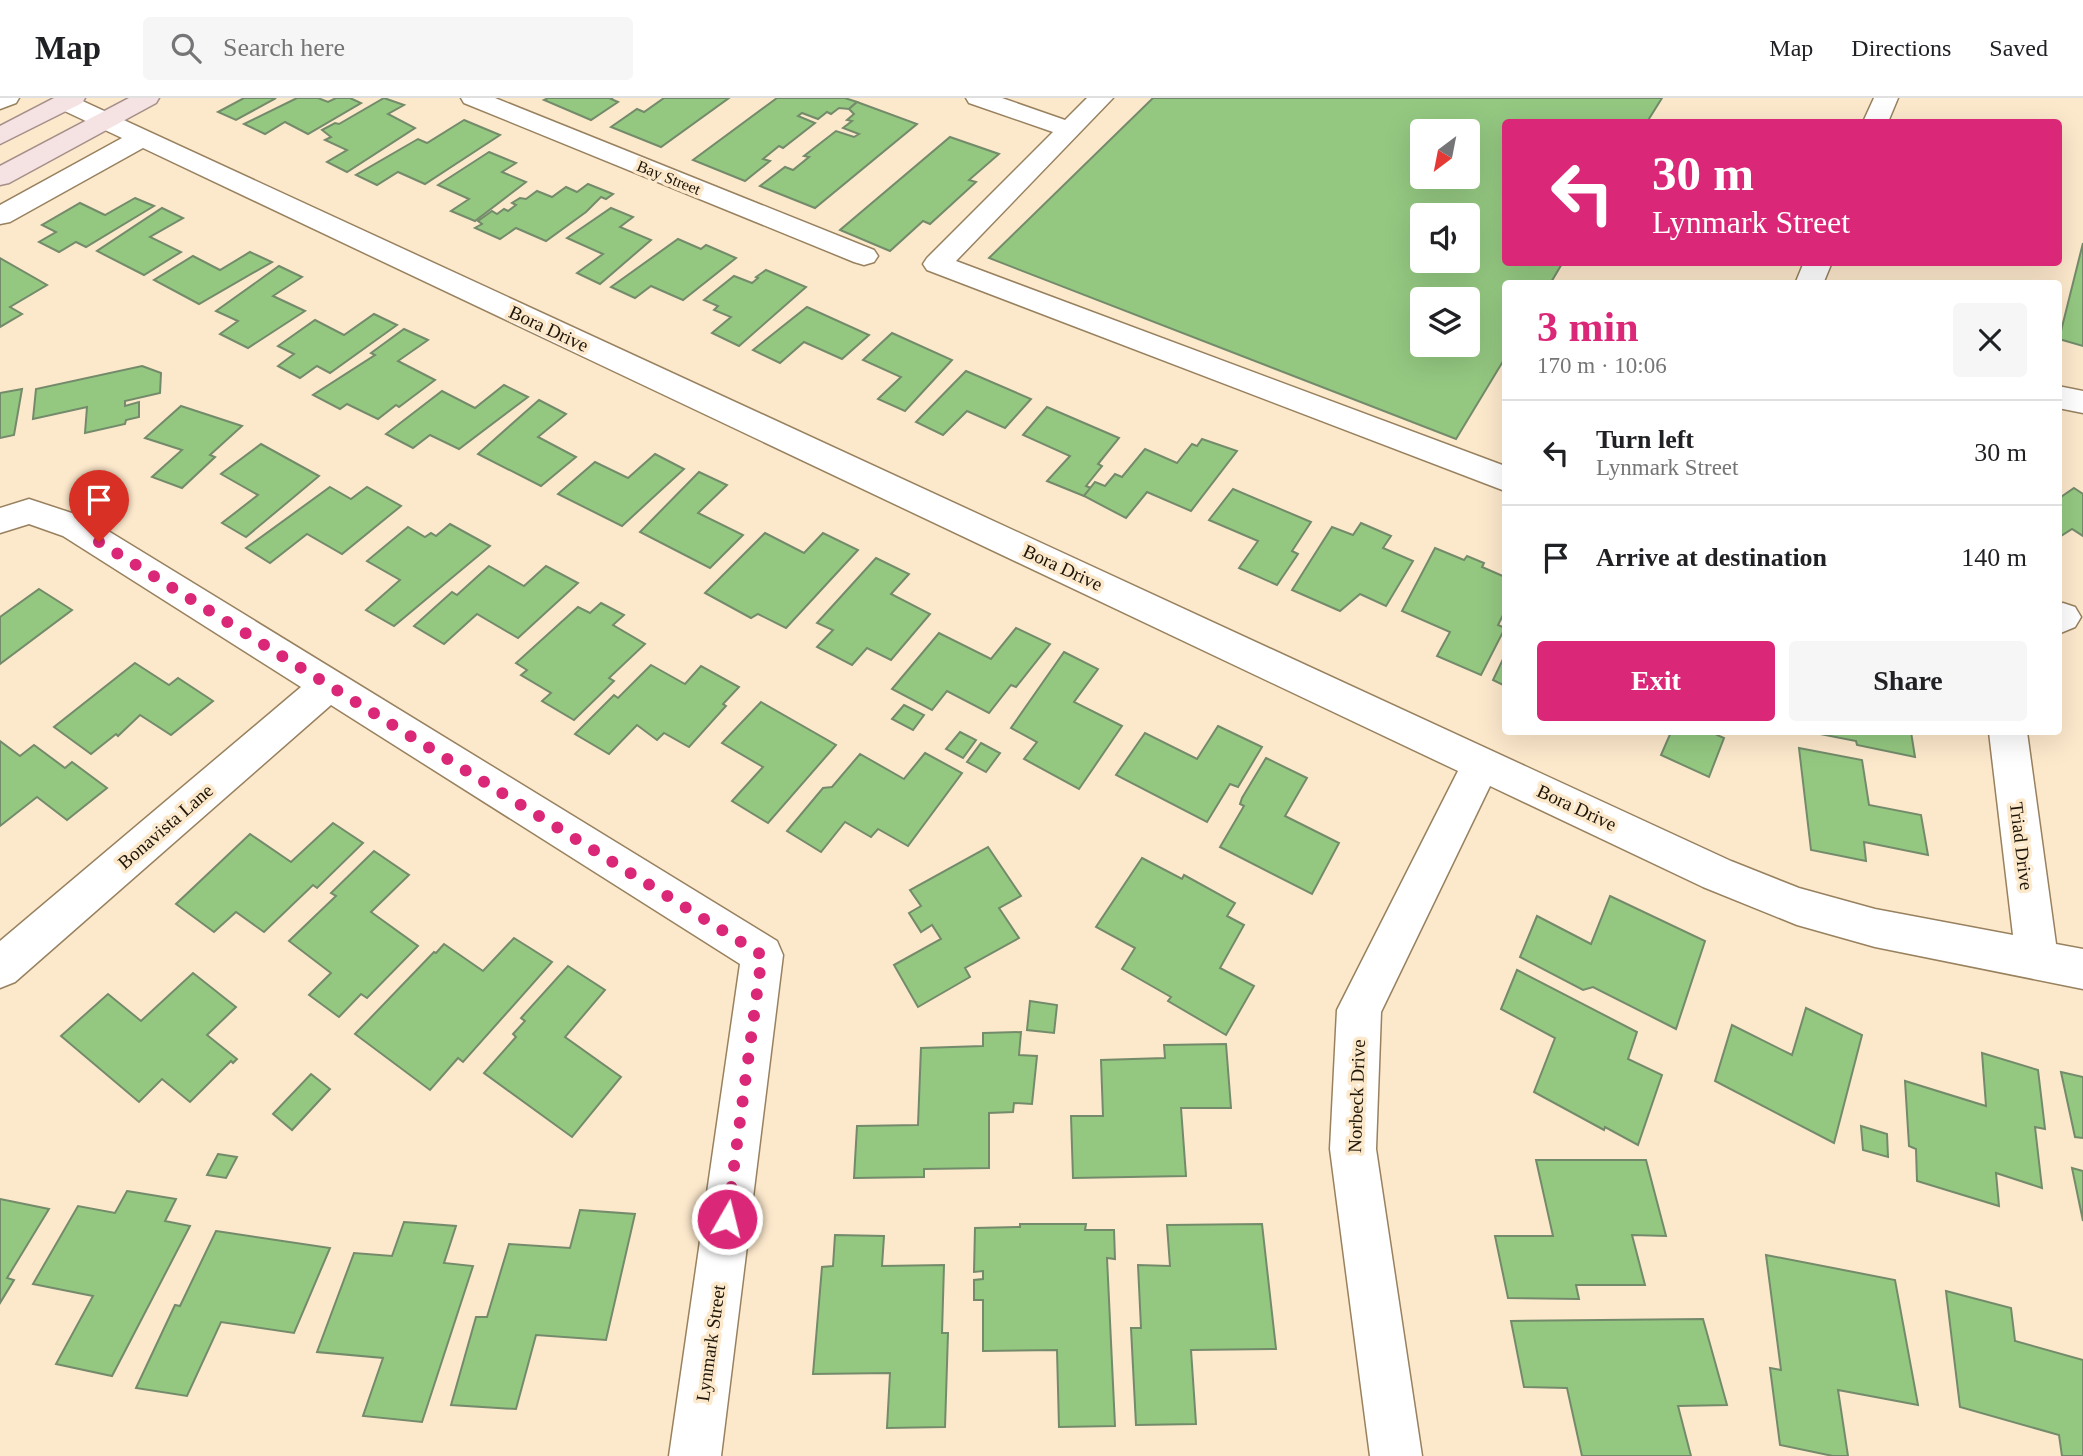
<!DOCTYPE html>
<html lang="en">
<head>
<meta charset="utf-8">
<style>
  :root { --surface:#fff; --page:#f6f6f6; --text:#202124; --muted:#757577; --line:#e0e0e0; --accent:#db2777 }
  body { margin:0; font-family:Georgia,serif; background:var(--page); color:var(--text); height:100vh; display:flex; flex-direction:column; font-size:26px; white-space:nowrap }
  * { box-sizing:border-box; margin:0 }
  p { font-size:23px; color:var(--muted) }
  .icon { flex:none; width:38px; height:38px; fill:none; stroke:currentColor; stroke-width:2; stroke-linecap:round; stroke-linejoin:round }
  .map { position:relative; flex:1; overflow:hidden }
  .details { position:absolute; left:1502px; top:182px; width:560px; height:455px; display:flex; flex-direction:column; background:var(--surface); border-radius:7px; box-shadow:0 7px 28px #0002 }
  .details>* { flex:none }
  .guide { position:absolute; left:1502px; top:21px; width:560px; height:147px; border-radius:7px; box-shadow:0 7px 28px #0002; background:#db2777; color:#fff; overflow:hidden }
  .needle { width:46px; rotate:212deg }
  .fabs { position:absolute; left:1410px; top:21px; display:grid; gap:14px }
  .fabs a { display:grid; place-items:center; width:70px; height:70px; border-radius:7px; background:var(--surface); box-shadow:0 7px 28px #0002; font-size:35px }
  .pin { position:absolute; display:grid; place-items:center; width:60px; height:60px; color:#fff; margin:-72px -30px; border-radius:50% 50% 50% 0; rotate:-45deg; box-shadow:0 0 7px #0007 }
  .pin .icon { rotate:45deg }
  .me { position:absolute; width:77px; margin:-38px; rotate:8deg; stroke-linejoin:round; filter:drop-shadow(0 0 5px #0008) }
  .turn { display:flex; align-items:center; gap:24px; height:147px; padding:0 35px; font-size:32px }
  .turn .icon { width:91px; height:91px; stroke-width:2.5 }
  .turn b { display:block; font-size:49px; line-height:60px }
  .round { display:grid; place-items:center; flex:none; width:74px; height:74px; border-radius:7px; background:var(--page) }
  .headline { display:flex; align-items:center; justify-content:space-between; height:119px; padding:0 35px }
  h1 { font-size:42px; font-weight:800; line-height:52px; color:var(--accent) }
  .action { display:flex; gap:14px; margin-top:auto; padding:14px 35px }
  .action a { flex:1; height:80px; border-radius:7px; background:var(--accent); color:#fff; font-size:28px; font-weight:800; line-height:80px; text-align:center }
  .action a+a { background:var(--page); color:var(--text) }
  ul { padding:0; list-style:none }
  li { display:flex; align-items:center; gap:21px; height:105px; padding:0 35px; border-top:2px solid var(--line) }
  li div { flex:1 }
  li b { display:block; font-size:26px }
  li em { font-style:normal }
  header { display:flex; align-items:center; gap:42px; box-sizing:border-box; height:98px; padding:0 35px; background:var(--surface); border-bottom:2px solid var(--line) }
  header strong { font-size:33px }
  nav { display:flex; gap:38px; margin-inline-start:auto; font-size:24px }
  .search { width:490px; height:63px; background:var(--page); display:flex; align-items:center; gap:18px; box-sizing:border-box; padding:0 24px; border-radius:7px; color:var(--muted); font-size:26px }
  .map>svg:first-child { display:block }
  .building { fill:#94c881; stroke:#738b6a; stroke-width:2; fill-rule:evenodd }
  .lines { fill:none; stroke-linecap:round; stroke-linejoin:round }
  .minor-casing { stroke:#98815f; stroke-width:3 }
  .major-casing { stroke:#a58e89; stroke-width:3 }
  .minor { fill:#fff; fill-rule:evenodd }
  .major { fill:#f5e2e2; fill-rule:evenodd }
  .route { stroke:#db2777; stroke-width:12; stroke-dasharray:0 21.6 }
  .labels { text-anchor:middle; stroke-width:7; stroke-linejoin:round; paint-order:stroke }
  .far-street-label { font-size:16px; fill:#1d1507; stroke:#fce8cb }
  .street-label { font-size:19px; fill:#1d1507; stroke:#fce8cb }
</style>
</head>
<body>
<header>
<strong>Map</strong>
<div class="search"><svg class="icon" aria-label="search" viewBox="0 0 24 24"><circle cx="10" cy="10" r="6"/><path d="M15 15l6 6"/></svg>Search here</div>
<nav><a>Map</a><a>Directions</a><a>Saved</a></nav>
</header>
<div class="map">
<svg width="2083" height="1358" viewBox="0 0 2083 1358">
  <rect width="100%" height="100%" fill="#fce8cb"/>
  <g class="building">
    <polygon points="244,0 276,0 236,22 218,14"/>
    <polygon points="297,0 318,0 328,4 336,0 350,0 361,5 308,36 285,24 265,36 244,26"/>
    <polygon points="384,0 404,7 388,16 415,30 347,74 327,64 347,52 325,42 331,39 322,32 335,25 339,26"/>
    <polygon points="548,0 613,0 611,1 618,4 591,22 544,2"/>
    <polygon points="664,0 729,0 661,49 611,29 637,11 644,14"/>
    <polygon points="777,0 845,0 857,4 849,11 839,10 831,16 827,14 818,21 802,15 798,18 815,25 783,50 779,48 763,61 770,63 745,83 693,62"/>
    <path d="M1153,0H1662L1647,24H1505V164H1563L1550,186H1505V260L1456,341L989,160ZM1423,33H1468V79H1423ZM1423,117H1468V163H1423ZM1423,201H1468V247H1423Z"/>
    <polygon points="857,4 917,26 815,110 760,88 785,69 793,72 809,59 804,58 836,33 854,39 859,36 843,30 852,23 847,22 854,16 849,11"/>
    <polygon points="464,22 500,37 425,86 398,74 377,87 356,77 418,41 427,45"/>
    <polygon points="950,39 999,56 969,82 976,84 930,126 923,123 890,153 840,132"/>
    <polygon points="489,54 516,65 502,74 526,84 475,123 451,113 469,101 438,87"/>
    <polygon points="588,86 613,96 606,101 601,99 586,114 546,143 516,130 500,141 475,130 482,126 478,123 492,113 497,116 504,111 508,113 516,107 512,105 520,100 526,101 537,93 552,99 566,89 577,94"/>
    <polygon points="135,100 154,108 86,149 76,144 59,154 39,144 56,134 42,127 80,105 105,117"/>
    <polygon points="162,110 183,120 150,139 181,154 144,177 97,153"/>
    <polygon points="611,110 633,119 620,129 651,142 600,186 577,175 603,156 567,140"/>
    <polygon points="678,141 701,151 706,147 736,160 683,202 651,188 635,200 611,189"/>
    <polygon points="2083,145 2083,248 2059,241"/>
    <polygon points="250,154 272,164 199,206 154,182 193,158 220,172"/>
    <polygon points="0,160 47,187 10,209 22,216 0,229"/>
    <polygon points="279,168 302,179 273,198 305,213 248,250 220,236 238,223 216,213"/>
    <polygon points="766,172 806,189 739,248 712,235 731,219 714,212 718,208 704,202 734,178 752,185 758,180 756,179"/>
    <polygon points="807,209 869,237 842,261 804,244 780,265 753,252"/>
    <polygon points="374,216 397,227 330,275 317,268 300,280 278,268 294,256 278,248 315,222 344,237"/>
    <polygon points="404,231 428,242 398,263 435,282 399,309 396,307 378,321 347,306 340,311 313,297 375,257 371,255"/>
    <polygon points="892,235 952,262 905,313 878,301 901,279 863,262"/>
    <polygon points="142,268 161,275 160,295 125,303 125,308 139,304 139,319 126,322 125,326 85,335 87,309 33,321 36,291"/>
    <polygon points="966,273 1031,301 1005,330 967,313 943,337 916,324"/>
    <polygon points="504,287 528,299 459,351 430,337 413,350 386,336 442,293 475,310"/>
    <polygon points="22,291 14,337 0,340 0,295"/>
    <polygon points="539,302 566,316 538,339 576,359 541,388 478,356"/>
    <polygon points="181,308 242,328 210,357 215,359 182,390 152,379 182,352 145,340"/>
    <polygon points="1047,309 1119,340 1098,366 1102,368 1086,388 1091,390 1084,398 1047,383 1070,358 1023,337"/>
    <polygon points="1202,341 1237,353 1191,413 1147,394 1126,420 1084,398 1095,384 1105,388 1115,376 1122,379 1145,351 1177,365 1192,346 1197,348"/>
    <polygon points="261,346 319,378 246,439 222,425 258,397 221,376"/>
    <polygon points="655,356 684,371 622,428 558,396 595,364 628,380"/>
    <polygon points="699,374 727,387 698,415 743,437 710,470 640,434"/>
    <polygon points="330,389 351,401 367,389 401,408 342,456 307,436 270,465 246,450"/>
    <polygon points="2074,390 2083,396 2083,438 2072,431 2058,440 2058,401"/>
    <polygon points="1233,391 1311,424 1292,453 1298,456 1277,487 1239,470 1258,443 1209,422"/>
    <polygon points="1361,425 1391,438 1383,450 1413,463 1386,508 1360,496 1340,513 1292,492 1332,429 1353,437"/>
    <polygon points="450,426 490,448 394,528 366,512 400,482 367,463 408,429 425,439 431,435 436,438"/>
    <polygon points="765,435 804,455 823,435 858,452 786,530 758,516 751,520 705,495"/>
    <polygon points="1435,450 1464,462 1467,458 1484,465 1482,469 1505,479 1505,513 1498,527 1505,530 1481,577 1437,558 1450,534 1402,513"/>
    <polygon points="876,460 909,476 891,496 930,516 891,562 867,550 852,567 817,549 833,532 817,525"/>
    <polygon points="489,468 524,488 546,468 578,485 518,540 477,516 444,546 414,528 452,494 457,497"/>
    <polygon points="39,491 72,512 0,566 0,519"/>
    <polygon points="601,505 624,517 613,527 645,546 609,580 614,583 574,622 542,603 551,595 521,577 527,572 516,565 578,509 590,515"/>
    <polygon points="1016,530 1050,546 1016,589 1011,587 989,615 947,593 932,612 892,591 939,535 991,561"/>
    <polygon points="1064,554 1098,571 1074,604 1122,628 1079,691 1024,661 1037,644 1011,630"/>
    <polygon points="1505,557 1505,588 1493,582"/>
    <polygon points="135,565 169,587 178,580 213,603 171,637 140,617 118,638 116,636 91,656 54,629"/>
    <polygon points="651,567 685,586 701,568 739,589 723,606 726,608 689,649 664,635 657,642 637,627 609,656 575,636 614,597 618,600"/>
    <polygon points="761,604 836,647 768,725 732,703 763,669 722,645"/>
    <polygon points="904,607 924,617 913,632 892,621"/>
    <polygon points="1218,628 1262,649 1238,689 1230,686 1207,724 1116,677 1145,635 1197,661"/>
    <polygon points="960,634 976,642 963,660 946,651"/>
    <polygon points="1671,634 1718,634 1717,637 1724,640 1709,679 1661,657"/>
    <polygon points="1810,634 1911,634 1915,659 1857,647 1856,643"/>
    <polygon points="0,643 20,658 34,647 65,670 72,664 107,690 67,722 37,699 0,728"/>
    <polygon points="981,645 1000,655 986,674 967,664"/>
    <polygon points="1799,650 1862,662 1869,707 1921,717 1928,757 1864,744 1866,763 1811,752"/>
    <polygon points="925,655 962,675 908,748 878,731 871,739 845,724 821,754 787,733 823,690 832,689 860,656 904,681"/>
    <polygon points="1266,660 1307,680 1285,718 1339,745 1312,796 1220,749 1244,708 1240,706 1242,700"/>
    <polygon points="333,725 363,745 317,790 313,787 264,834 236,814 214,834 176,806 250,736 291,764"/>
    <polygon points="988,749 1021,798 999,810 1019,840 965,870 970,879 918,909 894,867 941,841 932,827 921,834 909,815 921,808 910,792"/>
    <polygon points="374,753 409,777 371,814 418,848 367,900 361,896 339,919 309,897 331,875 289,843 336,798 331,795"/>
    <polygon points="1142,760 1182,781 1184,777 1235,805 1227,818 1244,827 1220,870 1254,888 1226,937 1168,903 1171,899 1122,871 1135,850 1096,829"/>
    <polygon points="1610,798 1705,843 1676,931 1593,889 1583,892 1520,859 1537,818 1591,846"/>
    <polygon points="514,840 552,864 463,964 458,960 430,992 355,936 434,854 436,855 444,846 483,873"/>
    <polygon points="568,868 605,892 565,939 621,979 572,1039 484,975 516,939 513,936 525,923 521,920"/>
    <polygon points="1517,872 1637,934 1628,961 1662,977 1638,1047 1605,1029 1604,1032 1534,994 1555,940 1501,911"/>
    <polygon points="193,875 236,909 207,937 237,961 233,965 231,963 190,1004 162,981 139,1004 61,938 108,896 141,923"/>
    <polygon points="1030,903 1057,907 1054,935 1027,932"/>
    <polygon points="1806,910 1862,937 1834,1045 1715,983 1732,927 1792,957"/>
    <polygon points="1021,934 1019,957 1037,958 1032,1006 1014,1005 1013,1014 989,1015 989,1070 924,1071 924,1079 854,1080 857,1028 918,1027 921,950 983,948 983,935"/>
    <polygon points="1226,946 1231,1010 1181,1010 1186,1078 1073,1080 1071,1018 1103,1018 1101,962 1165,960 1164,947"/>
    <polygon points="1982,955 2038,972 2045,1031 2035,1029 2042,1090 1996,1075 1999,1108 1917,1083 1916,1051 1909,1048 1905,983 1986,1008"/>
    <polygon points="2061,974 2083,979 2083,1040 2075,1039"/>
    <polygon points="311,976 330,991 292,1032 273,1016"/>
    <polygon points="1861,1028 1887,1036 1888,1059 1863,1052"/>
    <polygon points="218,1056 237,1059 226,1080 207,1077"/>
    <polygon points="1536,1062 1646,1062 1666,1138 1632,1137 1645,1187 1576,1187 1579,1201 1508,1200 1495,1138 1553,1138"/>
    <polygon points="2072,1070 2083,1073 2083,1123"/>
    <polygon points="127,1093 176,1101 165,1123 190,1128 112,1278 56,1266 93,1198 33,1186 78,1108 115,1115"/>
    <polygon points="0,1101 49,1111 7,1180 14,1182 0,1205"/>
    <polygon points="580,1112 635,1116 606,1242 536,1237 516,1311 451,1307 476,1219 487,1219 509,1146 570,1150"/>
    <polygon points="404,1124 456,1128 444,1165 473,1168 422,1324 363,1318 383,1260 317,1254 354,1155 392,1158"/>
    <polygon points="1020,1126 1086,1126 1085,1132 1114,1132 1115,1161 1107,1160 1115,1328 1059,1329 1057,1252 983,1253 983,1202 974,1202 974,1182 983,1181 983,1173 974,1174 975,1130 1020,1129"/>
    <polygon points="1262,1126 1276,1251 1191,1252 1196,1326 1136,1327 1131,1230 1141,1230 1138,1167 1170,1168 1167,1127"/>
    <polygon points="216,1133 330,1150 294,1235 221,1224 187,1298 136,1290 175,1207 180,1208"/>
    <polygon points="835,1137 884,1138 882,1168 944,1167 942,1235 948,1235 945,1329 887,1330 890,1275 813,1276 822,1169 833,1168"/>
    <polygon points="1766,1157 1895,1182 1918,1307 1838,1292 1848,1358 1833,1358 1780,1347 1770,1270 1781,1272"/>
    <polygon points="1946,1193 2011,1210 2015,1243 2083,1262 2083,1358 2062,1358 2059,1337 1960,1309"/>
    <polygon points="1703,1221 1727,1307 1678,1308 1691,1358 1582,1358 1567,1290 1524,1289 1511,1223"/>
  </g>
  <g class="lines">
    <defs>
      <g id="minor">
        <polygon points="0,0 19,0 16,5 0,11"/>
        <polygon points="55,0 76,0 1731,763 1799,790 1875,811 2013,837 1989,634 2027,634 2056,846 2083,851 2083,891 1875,849 1797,827 1703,789 1490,688 1381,914 1376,1051 1422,1358 1370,1358 1330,1051 1337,912 1458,673 143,50 10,124 0,126 0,107 122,40 56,9 53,4"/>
        <polygon points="461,0 495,0 874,152 878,158 874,164 864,167 854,164 464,5"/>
        <polygon points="966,0 1002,0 1065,22 1087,0 1113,0 956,163 1505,368 1505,393 927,172 923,166 927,160 1053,34 969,5"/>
        <polygon points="1874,0 1898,0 1888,24 1863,24"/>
        <polygon points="1804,164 1832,164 1823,186 1795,186"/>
        <polygon points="2058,288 2083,293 2083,315 2058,310"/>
        <polygon points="29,401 87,420 777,843 783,857 721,1358 669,1358 740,866 331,607 15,884 0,890 0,843 301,589 63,438 29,426 0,435 0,410"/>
        <polygon points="2063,505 2075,509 2081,519 2075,529 2058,536 2058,507"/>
      </g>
      <g id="major">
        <polygon points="54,0 85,0 82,5 0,46 0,28"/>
        <polygon points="129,0 159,0 156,5 9,85 0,87 0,68"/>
      </g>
    </defs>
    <use href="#minor" class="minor-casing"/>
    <use href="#major" class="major-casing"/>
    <use href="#minor" class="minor"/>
    <use href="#major" class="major"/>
  </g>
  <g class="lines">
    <polyline class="route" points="99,444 762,857 727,1121"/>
  </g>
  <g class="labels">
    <g class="far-street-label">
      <text transform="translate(669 79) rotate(22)" y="6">Bay Street</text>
    </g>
    <g class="street-label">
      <text transform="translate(549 230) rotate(25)" y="7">Bora Drive</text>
      <text transform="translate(1063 469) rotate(25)" y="7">Bora Drive</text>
      <text transform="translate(1577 709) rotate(25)" y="7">Bora Drive</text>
      <text transform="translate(165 728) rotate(-41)" y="7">Bonavista Lane</text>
      <text transform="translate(2022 748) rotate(83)" y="7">Triad Drive</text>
      <text transform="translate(1356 998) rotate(-88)" y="7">Norbeck Drive</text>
      <text transform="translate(710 1245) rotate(-82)" y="7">Lynmark Street</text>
    </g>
  </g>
</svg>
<div class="fabs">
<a><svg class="needle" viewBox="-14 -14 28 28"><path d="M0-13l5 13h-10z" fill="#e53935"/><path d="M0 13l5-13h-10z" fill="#757577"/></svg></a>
<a><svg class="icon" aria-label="sound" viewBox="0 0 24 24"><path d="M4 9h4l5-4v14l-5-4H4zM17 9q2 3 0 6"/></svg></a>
<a><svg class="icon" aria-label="layers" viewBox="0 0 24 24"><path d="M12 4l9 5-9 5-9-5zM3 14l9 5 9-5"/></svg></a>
</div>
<div class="pin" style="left:99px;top:444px;background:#d93025"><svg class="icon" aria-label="arrive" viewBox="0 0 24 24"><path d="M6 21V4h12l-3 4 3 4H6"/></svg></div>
<svg class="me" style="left:727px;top:1121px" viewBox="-20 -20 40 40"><circle r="17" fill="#db2777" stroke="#fff" stroke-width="3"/><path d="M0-11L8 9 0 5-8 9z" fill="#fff"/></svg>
<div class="guide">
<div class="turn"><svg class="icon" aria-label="left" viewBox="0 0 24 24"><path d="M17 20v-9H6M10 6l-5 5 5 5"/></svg><div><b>30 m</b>Lynmark Street</div></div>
</div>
<section class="details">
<div class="headline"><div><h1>3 min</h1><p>170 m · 10:06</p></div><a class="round"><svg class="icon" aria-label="close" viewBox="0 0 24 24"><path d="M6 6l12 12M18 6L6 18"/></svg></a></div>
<ul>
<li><svg class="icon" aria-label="left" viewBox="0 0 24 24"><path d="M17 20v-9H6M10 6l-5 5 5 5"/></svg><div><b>Turn left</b><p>Lynmark Street</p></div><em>30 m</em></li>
<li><svg class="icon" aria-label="arrive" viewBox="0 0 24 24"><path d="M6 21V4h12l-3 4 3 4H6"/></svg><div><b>Arrive at destination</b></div><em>140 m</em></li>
</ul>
<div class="action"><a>Exit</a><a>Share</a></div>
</section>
</div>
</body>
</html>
